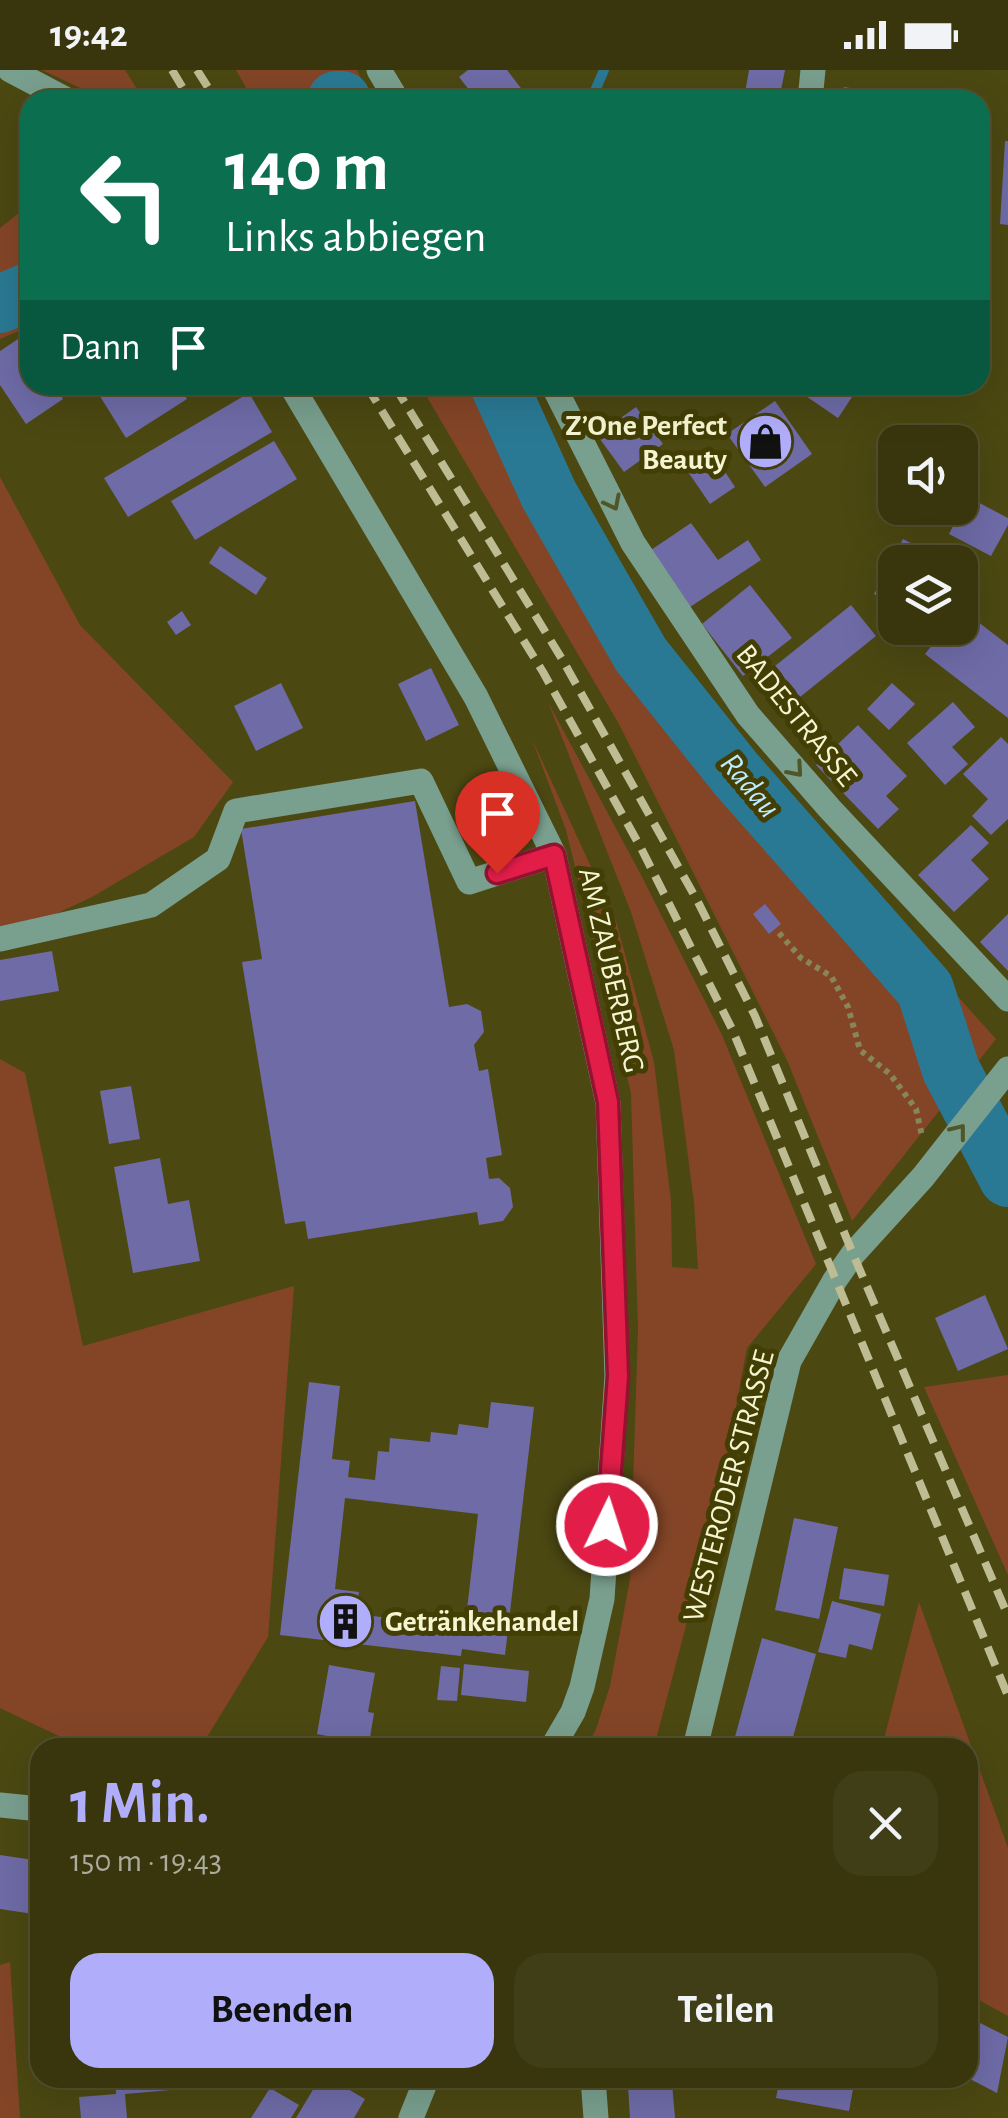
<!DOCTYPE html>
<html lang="de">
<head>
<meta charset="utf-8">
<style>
  :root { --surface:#39360e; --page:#403e17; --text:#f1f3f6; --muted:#abab9e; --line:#53502e; --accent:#b0adfa }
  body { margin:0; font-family:"Alegreya Sans",sans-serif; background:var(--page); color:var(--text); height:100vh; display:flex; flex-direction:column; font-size:38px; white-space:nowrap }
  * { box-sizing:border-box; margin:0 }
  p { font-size:32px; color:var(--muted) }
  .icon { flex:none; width:55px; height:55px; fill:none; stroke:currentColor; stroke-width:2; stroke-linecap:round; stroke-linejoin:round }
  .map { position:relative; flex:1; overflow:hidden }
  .sheet { position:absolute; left:30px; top:1668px; width:948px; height:350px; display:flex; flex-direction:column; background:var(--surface); border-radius:30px; box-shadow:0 10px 40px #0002,0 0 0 2px var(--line) }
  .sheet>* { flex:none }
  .top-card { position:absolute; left:20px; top:20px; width:970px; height:305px; border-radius:30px; box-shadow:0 10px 40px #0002,0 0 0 2px var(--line); background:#0b6e4f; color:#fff; overflow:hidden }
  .fabs { position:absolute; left:878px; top:355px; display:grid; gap:20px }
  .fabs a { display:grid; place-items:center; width:100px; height:100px; border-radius:20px; background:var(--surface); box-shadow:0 10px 40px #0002,0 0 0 2px var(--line); font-size:50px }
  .pin { position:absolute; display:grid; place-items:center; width:85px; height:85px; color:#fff; margin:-102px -42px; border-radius:50% 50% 50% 0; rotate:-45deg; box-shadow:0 0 10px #0007 }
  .pin .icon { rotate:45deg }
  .me { position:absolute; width:110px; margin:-55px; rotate:4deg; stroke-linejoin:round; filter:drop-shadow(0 0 8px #0008) }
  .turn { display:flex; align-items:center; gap:35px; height:210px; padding:0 40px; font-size:45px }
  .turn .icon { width:130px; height:130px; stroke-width:2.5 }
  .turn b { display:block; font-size:70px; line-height:85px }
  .then { display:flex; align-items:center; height:95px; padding:0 40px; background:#0003; gap:20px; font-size:38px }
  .round { display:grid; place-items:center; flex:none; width:105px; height:105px; border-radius:30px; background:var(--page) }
  .overview { display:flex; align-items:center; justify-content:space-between; height:170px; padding:0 40px }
  h1 { font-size:60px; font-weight:700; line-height:75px; color:var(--accent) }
  .button { display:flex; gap:20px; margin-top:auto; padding:20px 40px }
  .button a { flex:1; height:115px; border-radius:30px; background:var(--accent); color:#111; font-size:40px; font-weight:700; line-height:115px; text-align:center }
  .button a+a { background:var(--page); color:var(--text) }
  .status { display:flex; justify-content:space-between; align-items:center; height:70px; padding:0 50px; background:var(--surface); direction:ltr }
  .status svg { height:28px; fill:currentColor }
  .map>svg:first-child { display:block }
  .green { fill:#844527 }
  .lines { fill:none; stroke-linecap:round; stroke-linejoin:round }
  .stream { stroke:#2a7994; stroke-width:10 }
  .river { stroke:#2a7994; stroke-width:58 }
  .building { fill:#6e6ba7; fill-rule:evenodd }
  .path { stroke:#888556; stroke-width:6; stroke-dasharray:5 5; stroke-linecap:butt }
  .minor { stroke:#799f8e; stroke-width:25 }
  .rail { stroke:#bebc93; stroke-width:8; stroke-dasharray:20 10; stroke-linecap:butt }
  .oneway { stroke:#505626 }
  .route-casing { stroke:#92132f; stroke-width:25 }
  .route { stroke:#e11d48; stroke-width:18 }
  .labels { text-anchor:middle; stroke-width:10; stroke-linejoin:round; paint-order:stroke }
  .poi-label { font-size:30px; font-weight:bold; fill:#f6f5d2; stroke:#423e04; text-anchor:end }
  .street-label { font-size:30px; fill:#f6f5d2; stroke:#423e04 }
  .water-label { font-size:32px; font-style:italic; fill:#bdebff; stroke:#423e04 }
</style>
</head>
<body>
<div class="status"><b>19:42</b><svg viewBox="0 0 49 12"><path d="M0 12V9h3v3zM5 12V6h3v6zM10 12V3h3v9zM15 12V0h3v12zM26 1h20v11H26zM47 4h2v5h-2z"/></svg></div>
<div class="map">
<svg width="1008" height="2048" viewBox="0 0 1008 2048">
  <rect width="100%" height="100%" fill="#4c4812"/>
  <g class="green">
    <polygon points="42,0 125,0 144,30 106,30"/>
    <polygon points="236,0 357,0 372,30 253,30"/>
    <polygon points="30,134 30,256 0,269 0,158"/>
    <polygon points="420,315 513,315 587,464 691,629 996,969 852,1151 787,990 619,654"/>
    <polygon points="0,407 80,555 233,712 194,767 92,827 0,870"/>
    <polygon points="548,632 640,803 722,965 816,1194 747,1278 716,1442 654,1677 584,1677 595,1662 610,1616 630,1509 638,1260 631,1023 566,760 532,669 616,851 654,992 671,1131 672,1197 698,1199 694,1132 674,980 631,842"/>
    <polygon points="0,989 25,1003 83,1276 294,1216 268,1567 201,1677 82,1677 0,1638"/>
    <polygon points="1008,1305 1008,1505 924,1317"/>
    <polygon points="919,1532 1008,1778 1008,1946 968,1924 968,1678 882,1677"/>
    <polygon points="10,1892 20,2048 0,2048 0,1895"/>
  </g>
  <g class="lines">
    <polyline class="stream" points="591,30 604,0"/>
    <g class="river">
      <polyline points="336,30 342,30"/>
      <polyline points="0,234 30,221"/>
      <polyline points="499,315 549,425 641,585 736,704 925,919 951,1000 1008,1108"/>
    </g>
  </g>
  <g class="building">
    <polygon points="468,0 507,0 530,30 477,30 459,7"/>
    <polygon points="749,0 785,0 779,30 745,23"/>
    <polygon points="844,17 897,26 897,30 842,30"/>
    <polygon points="1005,71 1008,71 1008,155 1000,154"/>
    <polygon points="21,267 30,280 30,315 54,315 63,329 26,354 0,315 0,281"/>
    <polygon points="93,315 178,315 187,329 126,368"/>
    <polygon points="805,315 860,315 838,348 800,322"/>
    <polygon points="249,323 272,362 128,447 104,408"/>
    <polygon points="775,331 812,384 765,417 727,364"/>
    <polygon points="636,337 663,374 624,402 597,365"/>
    <polygon points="274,371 297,409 195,470 171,431"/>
    <polygon points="710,379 735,417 710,434 684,396"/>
    <polygon points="968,427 1008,448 1008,455 991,486 949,464"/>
    <polygon points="691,453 718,490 748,470 761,490 690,537 651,480"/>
    <polygon points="903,469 948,492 895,492 895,536 874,524"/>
    <polygon points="220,476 267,508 256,525 209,493"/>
    <polygon points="750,515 792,568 743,606 702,554"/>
    <polygon points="851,535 876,566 800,627 775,596"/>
    <polygon points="960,538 1008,575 1008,648 925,584 946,558 960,558"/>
    <polygon points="182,541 191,555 176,565 167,552"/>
    <polygon points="431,598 459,655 426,671 398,614"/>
    <polygon points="281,613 303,658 256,681 234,636"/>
    <polygon points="892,613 915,634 889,660 867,639"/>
    <polygon points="953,632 975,657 952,677 968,694 945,715 907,673"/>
    <polygon points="858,655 907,706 886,726 899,739 878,759 816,695"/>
    <polygon points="1001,667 1008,674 1008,749 991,765 972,746 988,729 963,704"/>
    <polygon points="415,731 449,937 467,934 481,941 484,962 474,975 479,1001 488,999 502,1085 486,1088 489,1109 499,1108 510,1118 513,1137 503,1151 479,1155 477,1142 308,1169 305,1151 285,1154 242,892 262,889 241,759"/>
    <polygon points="971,755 989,773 971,790 989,809 954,842 918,805"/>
    <polygon points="765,834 781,854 769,864 753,844"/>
    <polygon points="1008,844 1008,901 980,872"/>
    <polygon points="52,881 59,921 0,931 0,890"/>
    <polygon points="131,1016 140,1069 109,1074 100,1021"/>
    <polygon points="160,1088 168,1134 189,1130 200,1191 133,1203 114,1097"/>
    <polygon points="985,1225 1008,1279 958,1301 935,1248"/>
    <path d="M309,1312L340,1316L332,1389L350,1391L348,1407L375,1410L378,1381L389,1382L390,1368L430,1372L431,1362L457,1365L459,1354L488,1358L491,1332L534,1337L505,1585L462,1579L461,1586L280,1565ZM345,1428L478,1444L465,1557L356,1544L359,1522L335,1519Z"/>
    <polygon points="794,1448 838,1457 819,1549 775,1540"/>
    <polygon points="844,1498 889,1505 884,1536 839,1529"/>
    <polygon points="832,1531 881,1544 872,1580 849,1574 846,1588 818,1582"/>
    <polygon points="762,1568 816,1584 790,1678 732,1678"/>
    <polygon points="464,1594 529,1601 526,1632 461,1625"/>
    <polygon points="329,1595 375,1603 368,1642 374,1643 369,1674 317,1664"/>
    <polygon points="441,1596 460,1598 457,1631 437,1630"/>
    <polygon points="0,1785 40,1791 40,1845 0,1839"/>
    <polygon points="968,1947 1008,1967 997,2023 968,2008"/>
    <polygon points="115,2008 181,2008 182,2019 125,2024 127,2048 81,2048 79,2027 116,2024"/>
    <polygon points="320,2008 329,2008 365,2029 354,2048 296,2048"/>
    <polygon points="780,2008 855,2008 849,2041 776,2028"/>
    <polygon points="672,2013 675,2048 630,2048 628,2016"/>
    <polygon points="270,2018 299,2035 291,2048 251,2048"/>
  </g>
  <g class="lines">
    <polyline class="path" points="779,863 801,888 831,906 848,937 860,980 890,1004 916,1039 922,1066"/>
    <g class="minor">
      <polyline points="10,0 67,30"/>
      <polyline points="379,0 397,30"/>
      <polyline points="810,30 813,0"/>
      <polyline points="291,315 476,627 554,785 608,1033 617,1306 602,1529 582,1617 573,1642 552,1678"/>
      <polyline points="553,315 633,473 748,645 830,739 1008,929"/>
      <polyline points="0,869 151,835 218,789 236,741 421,711 469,812 554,785"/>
      <polyline points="695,1678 789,1291 835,1210 853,1184 923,1107 1008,999"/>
      <polyline points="0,1735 40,1739"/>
      <polyline points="593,2008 596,2048"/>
      <polyline points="411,2048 427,2008"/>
    </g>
    <g class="rail">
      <polyline points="172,0 190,30"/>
      <polyline points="197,0 216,30"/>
      <polyline points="366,315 543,602 641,778 732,959 1008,1626"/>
      <polyline points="394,315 562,589 698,832 755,946 853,1184 1008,1546"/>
    </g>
  </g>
  <defs><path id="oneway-chevron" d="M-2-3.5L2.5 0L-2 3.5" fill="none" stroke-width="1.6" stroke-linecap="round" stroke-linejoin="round" transform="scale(2.5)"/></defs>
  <g class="oneway">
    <use href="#oneway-chevron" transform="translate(613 433) rotate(63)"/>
    <use href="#oneway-chevron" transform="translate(796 700) rotate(49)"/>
    <use href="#oneway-chevron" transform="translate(959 1061) rotate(-52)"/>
  </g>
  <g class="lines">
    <defs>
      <polyline id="route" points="497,803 554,785 608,1032 618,1306 607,1455"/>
    </defs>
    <use href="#route" class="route-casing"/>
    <use href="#route" class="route"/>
  </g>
  <defs>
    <symbol id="shop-disc" viewBox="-11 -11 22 22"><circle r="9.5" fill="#b0adfa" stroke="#423e04"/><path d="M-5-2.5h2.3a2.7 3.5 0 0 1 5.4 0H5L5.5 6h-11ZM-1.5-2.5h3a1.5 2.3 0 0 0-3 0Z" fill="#111"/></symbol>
    <symbol id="building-disc" viewBox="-11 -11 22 22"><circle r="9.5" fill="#b0adfa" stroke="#423e04"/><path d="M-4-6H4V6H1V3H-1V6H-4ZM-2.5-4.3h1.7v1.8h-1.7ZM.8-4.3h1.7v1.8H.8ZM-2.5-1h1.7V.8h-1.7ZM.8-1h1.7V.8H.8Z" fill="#111"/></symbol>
  </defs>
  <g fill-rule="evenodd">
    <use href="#shop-disc" x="734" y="340" width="63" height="63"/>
    <use href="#building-disc" x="314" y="1520" width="63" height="63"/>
  </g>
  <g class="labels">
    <g class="poi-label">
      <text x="727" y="365">Z’One Perfect<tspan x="727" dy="34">Beauty</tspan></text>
      <text x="385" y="1561" text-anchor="start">Getränkehandel</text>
    </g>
    <g class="street-label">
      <text transform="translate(797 645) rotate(51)" y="10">BADESTRASSE</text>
      <text transform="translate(612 900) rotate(77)" y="10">AM ZAUBERBERG</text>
      <text transform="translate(728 1416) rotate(-75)" y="10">WESTERODER STRASSE</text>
    </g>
    <g class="water-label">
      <text transform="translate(751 715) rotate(50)" y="11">Radau</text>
    </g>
  </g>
</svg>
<div class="fabs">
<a><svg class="icon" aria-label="sound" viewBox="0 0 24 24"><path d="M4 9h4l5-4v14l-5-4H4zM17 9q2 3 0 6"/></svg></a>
<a><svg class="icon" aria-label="layers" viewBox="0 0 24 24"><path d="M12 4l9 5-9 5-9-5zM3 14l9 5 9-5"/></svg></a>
</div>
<div class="pin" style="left:497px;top:803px;background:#d93025"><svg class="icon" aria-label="arrive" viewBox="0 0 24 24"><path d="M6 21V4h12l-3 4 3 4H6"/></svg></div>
<svg class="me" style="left:607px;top:1455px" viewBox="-20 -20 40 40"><circle r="17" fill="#e11d48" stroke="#fff" stroke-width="3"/><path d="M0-11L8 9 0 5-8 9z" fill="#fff"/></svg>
<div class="top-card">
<div class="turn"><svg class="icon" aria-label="left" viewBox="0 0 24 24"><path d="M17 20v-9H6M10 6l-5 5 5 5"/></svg><div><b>140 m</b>Links abbiegen</div></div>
<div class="then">Dann<svg class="icon" aria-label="arrive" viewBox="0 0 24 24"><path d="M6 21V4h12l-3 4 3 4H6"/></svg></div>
</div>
<section class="sheet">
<div class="overview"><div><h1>1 Min.</h1><p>150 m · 19:43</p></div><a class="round"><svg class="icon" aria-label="close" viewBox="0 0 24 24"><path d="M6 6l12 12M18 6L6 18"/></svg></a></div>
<div class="button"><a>Beenden</a><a>Teilen</a></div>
</section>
</div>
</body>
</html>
